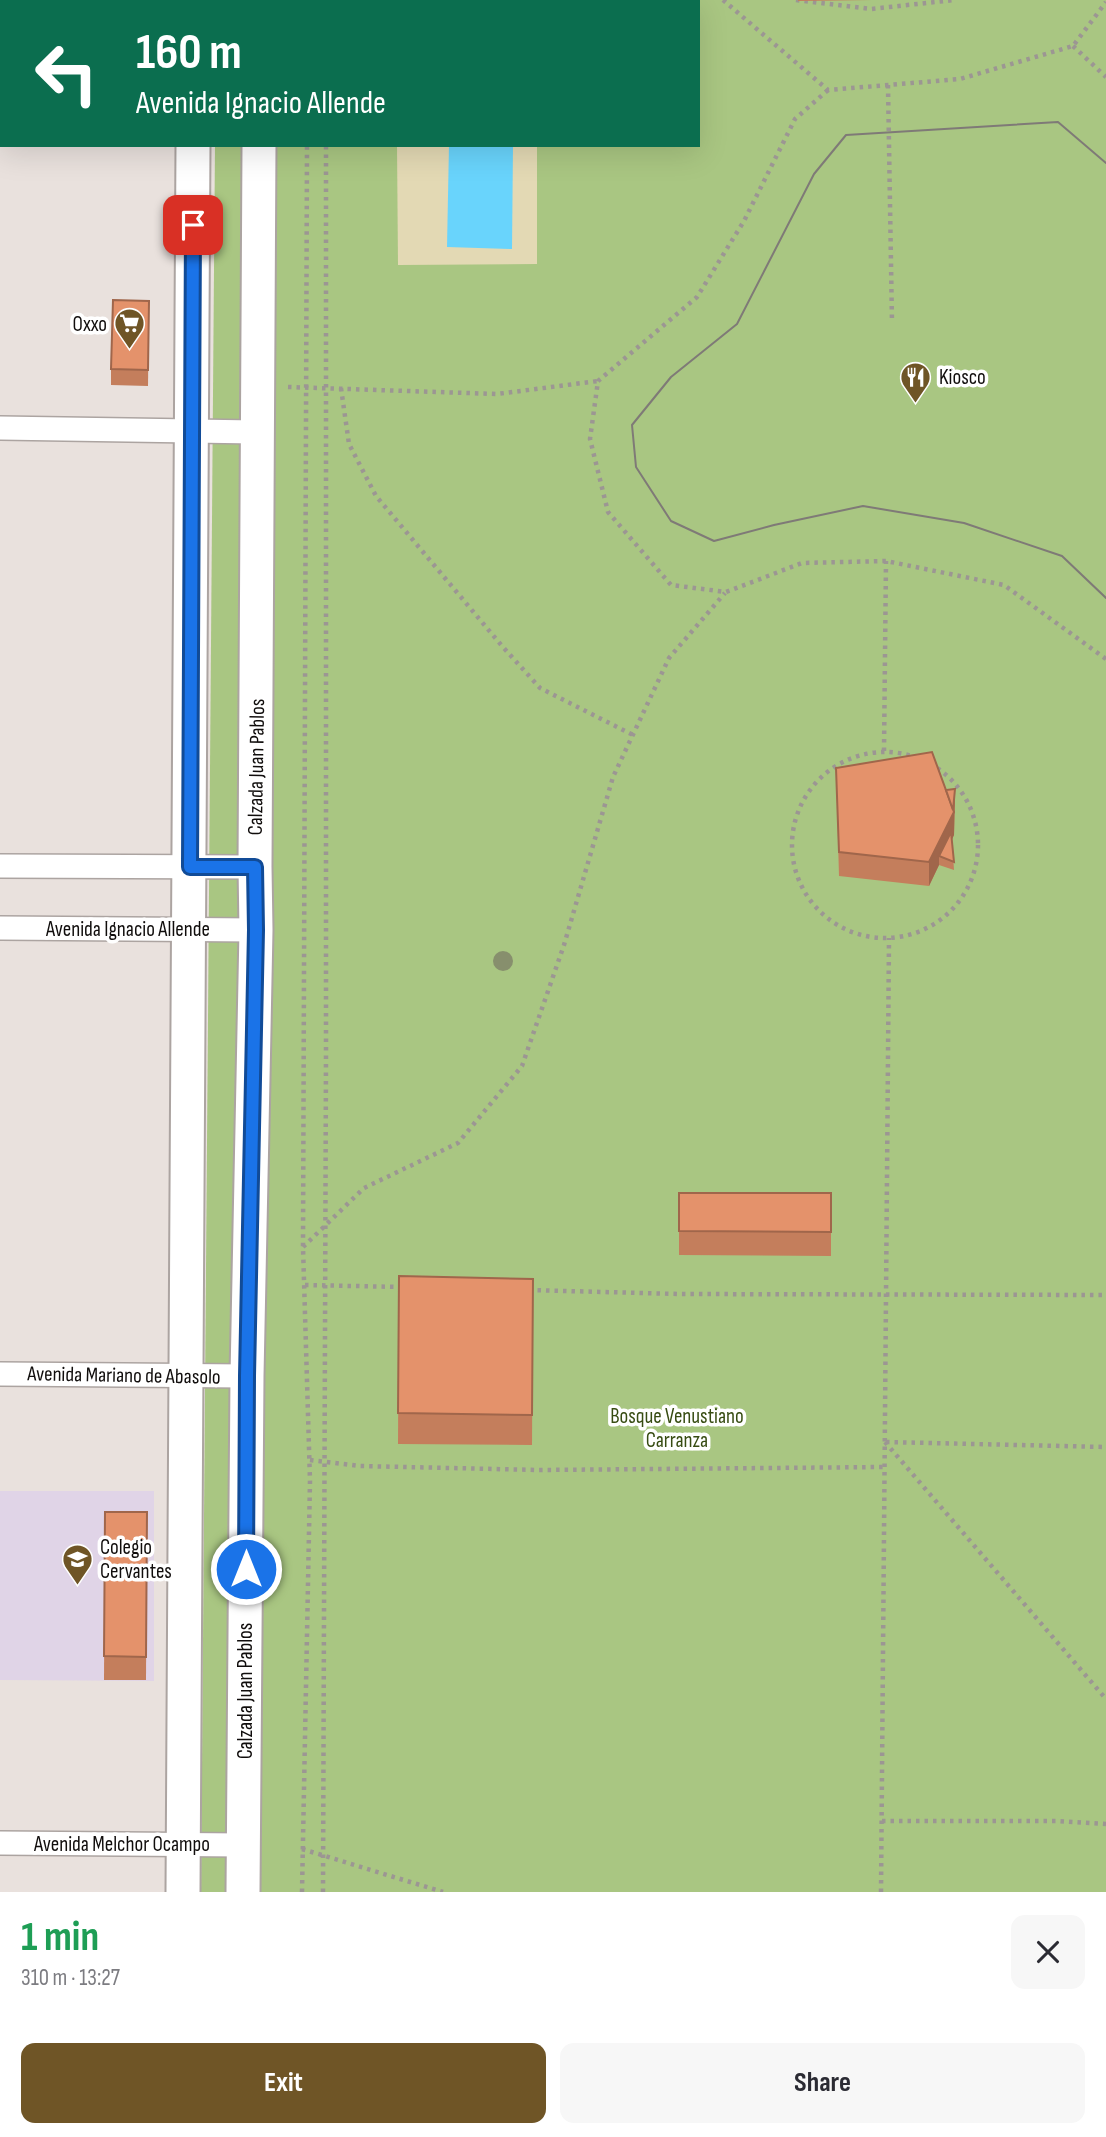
<!DOCTYPE html>
<html lang="en">
<head>
<meta charset="utf-8">
<style>
  :root { --surface:#fff; --page:#f7f7f7; --text:#2b2b33; --muted:#7c7c81; --accent:#6f5526 }
  body { margin:0; font-family:"Sofia Sans Condensed",sans-serif; background:var(--page); color:var(--text); height:100vh; display:flex; flex-direction:column; font-size:26px; white-space:nowrap }
  * { box-sizing:border-box; margin:0 }
  p { font-size:23px; color:var(--muted) }
  .icon { flex:none; width:38px; height:38px; fill:none; stroke:currentColor; stroke-width:2; stroke-linecap:round; stroke-linejoin:round }
  .map { position:relative; height:1892px; overflow:hidden }
  .side { display:flex; flex-direction:column; background:var(--surface); flex:1 }
  .side>* { flex:none }
  .top-card { position:absolute; left:0px; top:0px; width:700px; height:147px; box-shadow:0 7px 28px #0002; background:#0b6e4f; color:#fff; overflow:hidden }
  .pin { position:absolute; display:grid; place-items:center; width:60px; height:60px; color:#fff; margin:-30px; border-radius:14px; box-shadow:0 4px 10px #0006 }
  .me { position:absolute; width:77px; margin:-38px; rotate:0deg; stroke-linejoin:round; filter:drop-shadow(0 0 5px #0008) }
  .turn { display:flex; align-items:center; gap:24px; height:147px; padding:0 21px; font-size:32px }
  .turn .icon { width:91px; height:91px; stroke-width:2.5 }
  .turn b { display:block; font-size:49px; line-height:60px }
  .round { display:grid; place-items:center; flex:none; width:74px; height:74px; border-radius:14px; background:var(--page) }
  .overview { display:flex; align-items:center; justify-content:space-between; height:119px; padding:0 21px }
  h1 { font-size:42px; font-weight:700; line-height:52px; color:#1e9e55 }
  .action { display:flex; gap:14px; margin-top:auto; padding:14px 21px }
  .action a { flex:1; height:80px; border-radius:14px; background:var(--accent); color:#fff; font-size:28px; font-weight:700; line-height:80px; text-align:center }
  .action a+a { background:var(--page); color:var(--text) }
  .map>svg:first-child { display:block }
  .education { fill:#e0d4e7 }
  .green { fill:#a9c682 }
  .sand { fill:#e3d9b4 }
  .water { fill:#69d4fc }
  .lines { fill:none; stroke-linecap:round; stroke-linejoin:round }
  .street-casing { stroke:#aca4a1; stroke-width:26 }
  .secondary-casing { stroke:#aca4a1; stroke-width:37 }
  .path { stroke:#9c9693; stroke-width:4.5; stroke-dasharray:3.5 5; stroke-linecap:butt }
  .street { stroke:#fff; stroke-width:23 }
  .secondary { stroke:#fff; stroke-width:33 }
  .tram { stroke:#7f7a77; stroke-width:2 }
  .tree { fill:#878f6d }
  .wall { fill:#c47e5c }
  .shaded-wall { fill:#a0664b }
  .building { fill:#e4926b; stroke:#a0664b; stroke-width:2 }
  .route-casing { stroke:#114b97; stroke-width:18 }
  .route { stroke:#1a73e8; stroke-width:12 }
  .labels { text-anchor:middle; stroke-width:7; stroke-linejoin:round; paint-order:stroke }
  .poi-label { font-size:21px; fill:#100d0c; stroke:#fff; text-anchor:start }
  .street-label { font-size:21px; fill:#100d0c; stroke:#fff }
  .park-label { font-size:21px; fill:#374c12; stroke:#fff }
</style>
</head>
<body>
<div class="map">
<svg width="1106" height="1892" viewBox="0 0 1106 1892">
  <rect width="100%" height="100%" fill="#e9e1dd"/>
  <polygon class="education" points="0,1491 154,1491 154,1681 0,1680"/>
  <g class="green">
    <polygon points="257,0 1106,0 1106,1892 243,1892 256,145 698,145 698,2 257,2"/>
    <polygon points="215,145 252,145 238,1892 201,1892"/>
  </g>
  <polygon class="sand" points="397,145 537,145 537,264 398,265"/>
  <polygon class="water" points="449,145 513,145 512,249 447,247"/>
  <g class="lines">
    <defs>
      <g id="street">
        <polyline points="0,428 259,432"/>
        <polyline points="0,866 255,867"/>
        <polyline points="0,928 256,930"/>
        <polyline points="0,1374 247,1376"/>
        <polyline points="0,1843 243,1845"/>
      </g>
      <g id="secondary">
        <polyline points="194,2 194,0"/>
        <polyline points="260,2 260,0"/>
        <polyline points="183,1892 193,145"/>
        <polyline points="243,1892 247,1376 256,930 255,867 259,145"/>
      </g>
    </defs>
    <use href="#street" class="street-casing"/>
    <use href="#secondary" class="secondary-casing"/>
    <g class="path">
      <polyline points="723,0 828,90 960,79 1073,46 1106,2"/>
      <polyline points="796,0 871,9 954,0"/>
      <polyline points="308,2 308,0"/>
      <polyline points="326,2 326,0"/>
      <polyline points="1073,46 1106,77"/>
      <polyline points="888,85 892,323"/>
      <polyline points="828,90 795,119 744,221 697,297 598,381 590,439 608,512 671,585 726,592 802,563 886,561 1004,585 1106,659"/>
      <polyline points="288,387 497,394 598,381"/>
      <polyline points="341,388 349,444 376,496 502,646 540,688 633,735"/>
      <polyline points="884,751 886,561"/>
      <circle cx="885" cy="845" r="93"/>
      <polyline points="303,1247 364,1188 458,1143 522,1066 564,945 613,777 669,658 725,593"/>
      <polyline points="305,1285 402,1287"/>
      <polyline points="529,1290 679,1294 1106,1295"/>
      <polyline points="885,1442 1106,1699"/>
      <polyline points="886,1442 1106,1447"/>
      <polyline points="310,1460 360,1466 539,1470 884,1467"/>
      <polyline points="882,1821 1056,1821 1106,1824"/>
      <polyline points="302,1849 443,1892"/>
      <polyline points="302,1892 310,1481 303,1247 307,145"/>
      <polyline points="323,1892 326,1054 326,145"/>
      <polyline points="881,1892 889,938"/>
    </g>
    <use href="#street" class="street"/>
    <use href="#secondary" class="secondary"/>
    <polyline class="tram" points="1106,163 1058,122 846,135 814,174 737,324 671,377 632,425 636,467 671,521 714,541 774,525 863,506 964,523 1062,556 1106,598"/>
  </g>
  <circle class="tree" cx="503" cy="961" r="10"/>
  <g class="wall">
    <polygon points="798,0 872,0 798,1"/>
    <polygon points="149,301 148,386 111,385 111,369"/>
    <polygon points="836,768 946,790 955,798 954,835 952,839 954,870 939,865 929,886 839,876"/>
    <polygon points="679,1193 831,1193 831,1256 679,1255"/>
    <polygon points="399,1276 533,1279 532,1445 398,1444"/>
    <polygon points="105,1512 147,1512 146,1680 104,1680"/>
  </g>
  <polygon class="shaded-wall" points="955,789 954,835 943,858 939,856 939,865 929,886 929,862"/>
  <g class="building">
    <polygon points="113,300 149,301 148,370 111,369"/>
    <polygon points="932,752 954,812 929,862 839,852 836,768"/>
    <polygon points="955,789 953,810 946,790"/>
    <polygon points="951,832 954,862 939,856"/>
    <polygon points="679,1193 831,1193 831,1232 679,1231"/>
    <polygon points="399,1276 533,1279 532,1415 398,1413"/>
    <polygon points="105,1512 147,1512 146,1657 104,1656"/>
  </g>
  <g class="lines">
    <defs>
      <polyline id="route" points="193,225 190,867 255,867 256,930 247,1376 246,1569"/>
    </defs>
    <use href="#route" class="route-casing"/>
    <use href="#route" class="route"/>
  </g>
  <defs>
    <symbol id="supermarket-pin" viewBox="-11 -11 22 30"><path d="M0 17L-7.5 6A9.5 9.5 0 1 1 7.5 6Z" fill="#6f5526" stroke="#fff"/><path d="M-6-5.5h2.5l.6 2H6L4.5 2H-2.5L-4.4-4H-6ZM-1.5 3.2a1.3 1.3 0 1 0 .1 0ZM3 3.2a1.3 1.3 0 1 0 .1 0Z" fill="#fff"/></symbol>
    <symbol id="restaurant-pin" viewBox="-11 -11 22 30"><path d="M0 17L-7.5 6A9.5 9.5 0 1 1 7.5 6Z" fill="#6f5526" stroke="#fff"/><path d="M-5-6h1v4h1v-4h1v4h1v-4h1v5L-1.5 .5V6h-2V.5L-5-1ZM5-6V6H3V1.5H1.5Q1.5-4 5-6Z" fill="#fff"/></symbol>
    <symbol id="school-pin" viewBox="-11 -11 22 30"><path d="M0 17L-7.5 6A9.5 9.5 0 1 1 7.5 6Z" fill="#6f5526" stroke="#fff"/><path d="M0-5L7-2L0 1L-7-2ZM-4 1L0 2.5L4 1V4Q0 6-4 4Z" fill="#fff"/></symbol>
  </defs>
  <g fill-rule="evenodd">
    <use href="#supermarket-pin" x="112" y="306" width="35" height="47"/>
    <use href="#restaurant-pin" x="898" y="360" width="35" height="47"/>
    <use href="#school-pin" x="60" y="1542" width="35" height="47"/>
  </g>
  <g class="labels">
    <g class="poi-label">
      <text x="107" y="331" text-anchor="end">Oxxo</text>
      <text x="939" y="384">Kiosco</text>
      <text x="100" y="1554">Colegio<tspan x="100" dy="24">Cervantes</tspan></text>
    </g>
    <g class="street-label">
      <text transform="translate(256 767) rotate(-89)" y="7">Calzada Juan Pablos</text>
      <text x="128" y="936">Avenida Ignacio Allende</text>
      <text transform="translate(124 1375) rotate(1)" y="7">Avenida Mariano de Abasolo</text>
      <text transform="translate(245 1691) rotate(-90)" y="7">Calzada Juan Pablos</text>
      <text x="122" y="1851">Avenida Melchor Ocampo</text>
    </g>
    <g class="park-label">
      <text x="677" y="1423">Bosque Venustiano<tspan x="677" dy="24">Carranza</tspan></text>
    </g>
  </g>
</svg>
<div class="pin" style="left:193px;top:225px;background:#d93025"><svg class="icon" aria-label="arrive" viewBox="0 0 24 24"><path d="M6 21V4h12l-3 4 3 4H6"/></svg></div>
<svg class="me" style="left:246px;top:1569px" viewBox="-20 -20 40 40"><circle r="17" fill="#1a73e8" stroke="#fff" stroke-width="3"/><path d="M0-11L8 9 0 5-8 9z" fill="#fff"/></svg>
<div class="top-card">
<div class="turn"><svg class="icon" aria-label="left" viewBox="0 0 24 24"><path d="M17 20v-9H6M10 6l-5 5 5 5"/></svg><div><b>160 m</b>Avenida Ignacio Allende</div></div>
</div>
</div>
<section class="side">
<div class="overview"><div><h1>1 min</h1><p>310 m · 13:27</p></div><a class="round"><svg class="icon" aria-label="close" viewBox="0 0 24 24"><path d="M6 6l12 12M18 6L6 18"/></svg></a></div>
<div class="action"><a>Exit</a><a>Share</a></div>
</section>
</body>
</html>
